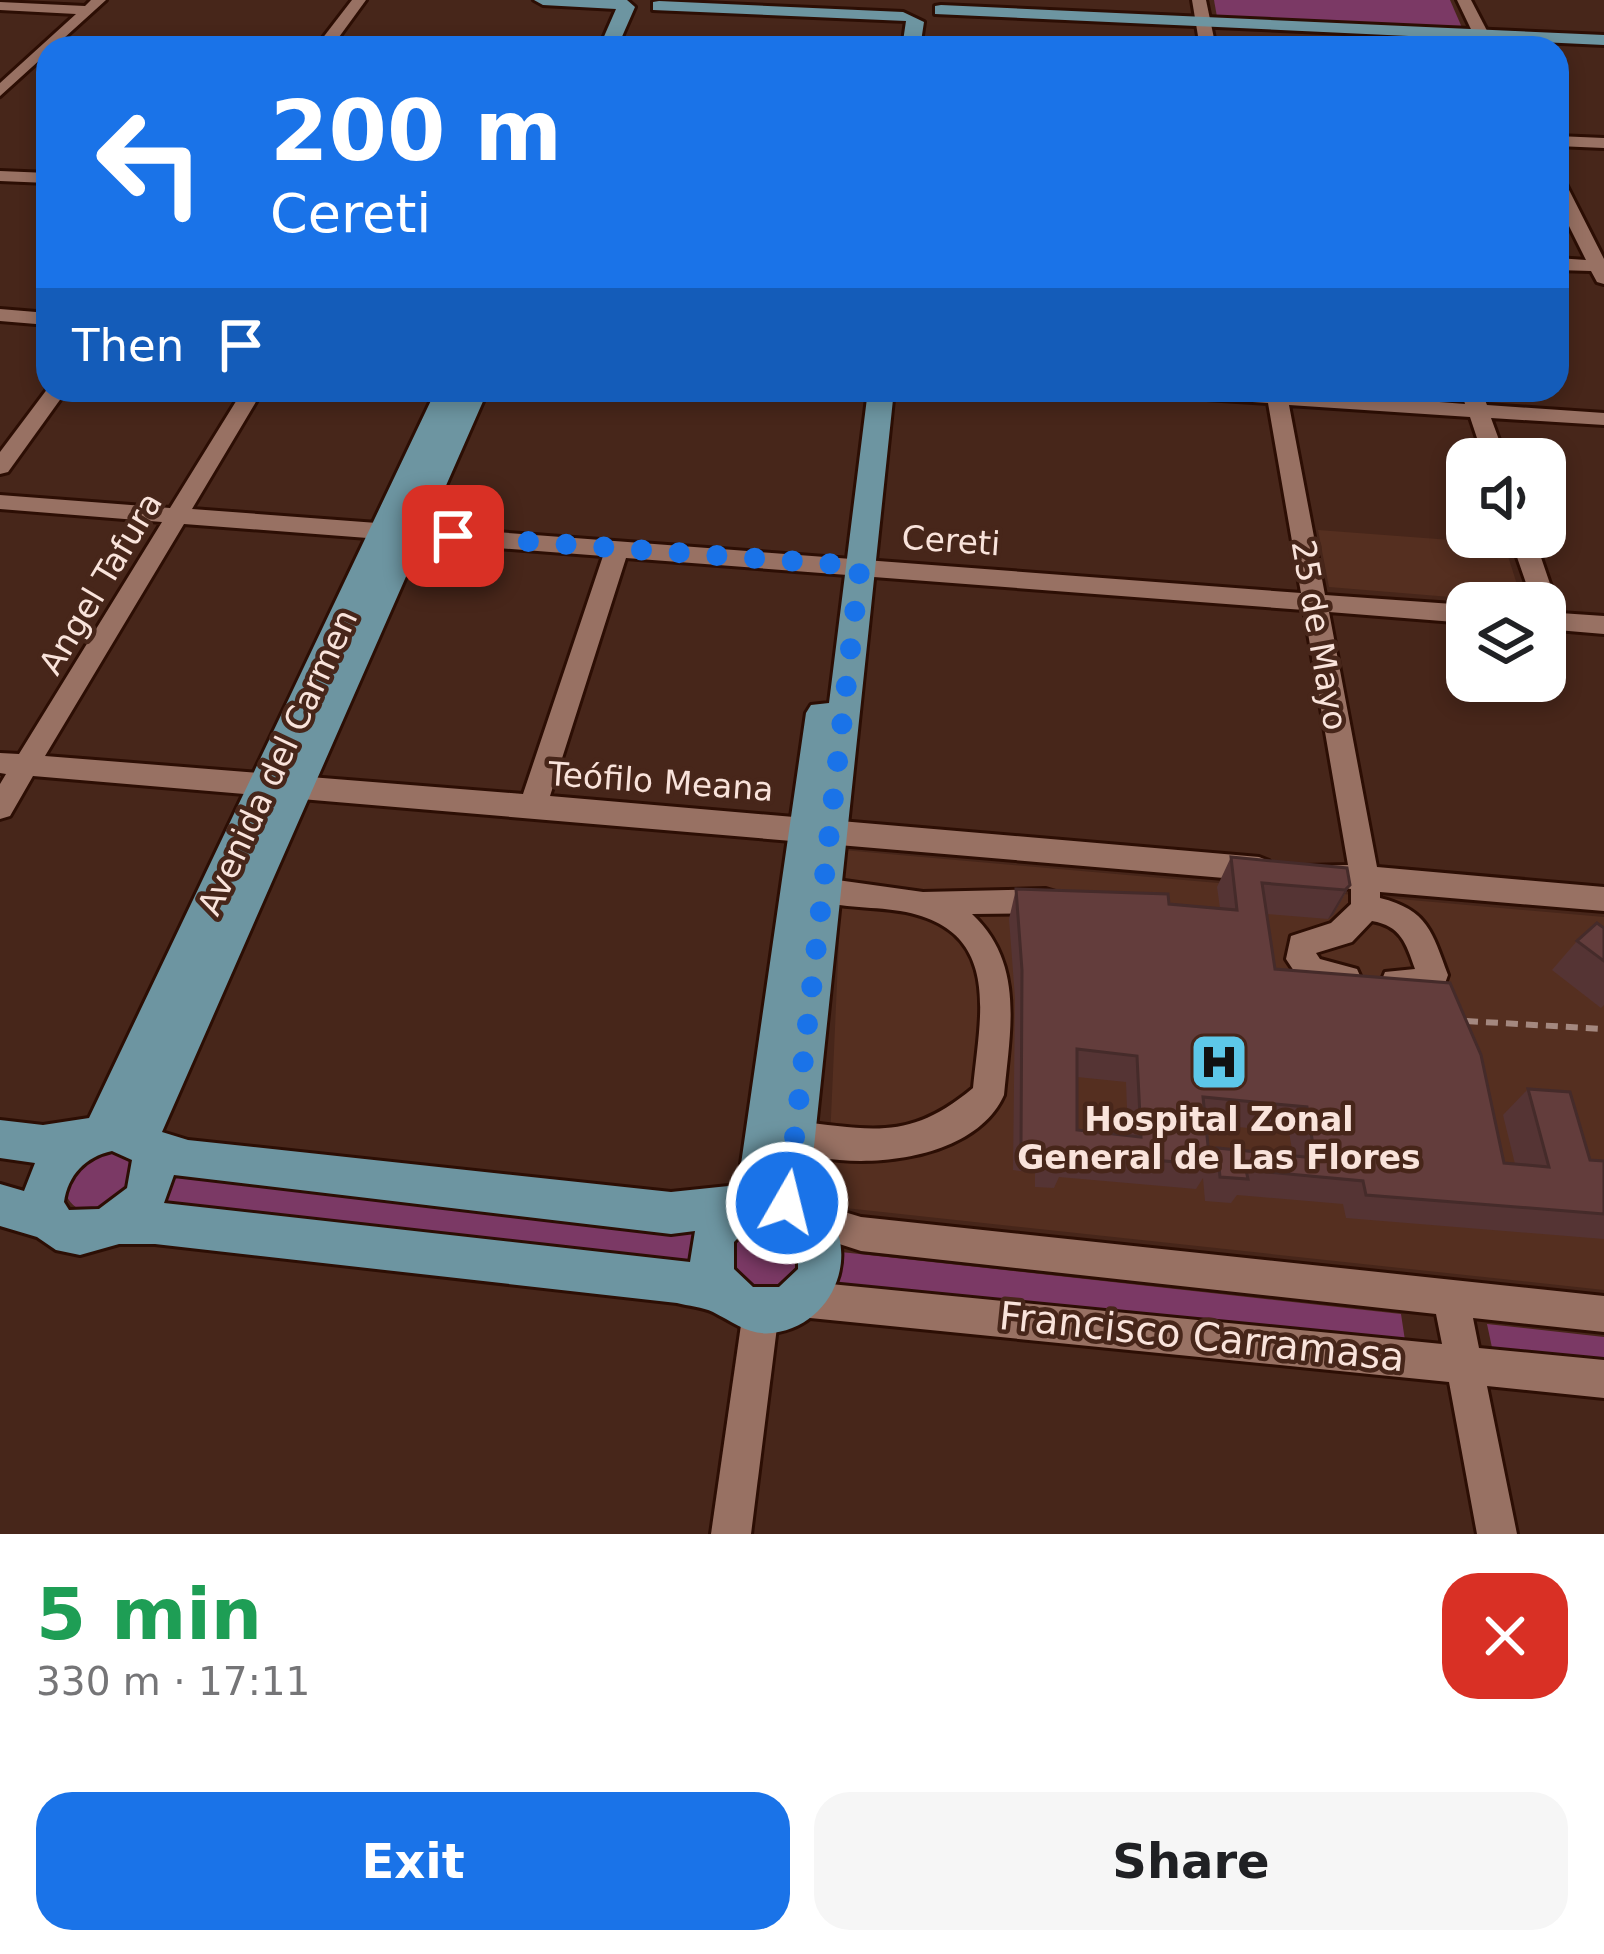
<!DOCTYPE html>
<html lang="en">
<head>
<meta charset="utf-8">
<style>
  :root { --surface:#fff; --page:#f6f6f6; --text:#202124; --muted:#757577; --accent:#1a73e8 }
  body { margin:0; font-family:"DejaVu Sans",sans-serif; background:var(--page); color:var(--text); height:100vh; display:flex; flex-direction:column; font-size:45px; white-space:nowrap }
  * { box-sizing:border-box; margin:0 }
  p { font-size:39px; color:var(--muted) }
  .icon { flex:none; width:66px; height:66px; fill:none; stroke:currentColor; stroke-width:2; stroke-linecap:round; stroke-linejoin:round }
  .map { position:relative; height:1534px; overflow:hidden }
  .drawer { display:flex; flex-direction:column; background:var(--surface); flex:1 }
  .drawer>* { flex:none }
  .hud { position:absolute; left:36px; top:36px; width:1533px; height:366px; border-radius:36px; box-shadow:0 6px 18px #0003; background:#1a73e8; color:#fff; overflow:hidden }
  .controls { position:absolute; left:1446px; top:438px; display:grid; gap:24px }
  .controls a { display:grid; place-items:center; width:120px; height:120px; border-radius:24px; background:var(--surface); box-shadow:0 6px 18px #0003; font-size:60px }
  .pin { position:absolute; display:grid; place-items:center; width:102px; height:102px; color:#fff; margin:-51px; border-radius:24px; box-shadow:0 6px 18px #0006 }
  .me { position:absolute; width:132px; margin:-66px; rotate:8deg; stroke-linejoin:round; filter:drop-shadow(0 0 9px #0008) }
  .turn { display:flex; align-items:center; gap:42px; height:252px; padding:0 36px; font-size:54px }
  .turn .icon { width:156px; height:156px; stroke-width:2.5 }
  .turn b { display:block; font-size:84px; line-height:102px }
  .then { display:flex; align-items:center; height:114px; padding:0 36px; background:#0003; gap:24px; font-size:45px }
  .round { display:grid; place-items:center; flex:none; width:126px; height:126px; border-radius:36px; background:var(--page) }
  .headline { display:flex; align-items:center; justify-content:space-between; height:204px; padding:0 36px }
  h1 { font-size:72px; font-weight:800; line-height:90px; color:#1e9e55 }
  .button { display:flex; gap:24px; margin-top:auto; padding:24px 36px }
  .button a { flex:1; height:138px; border-radius:36px; background:var(--accent); color:#fff; font-size:48px; font-weight:800; line-height:138px; text-align:center }
  .button a+a { background:var(--page); color:var(--text) }
  .map>svg:first-child { display:block }
  .built { fill:#552f20 }
  .green { fill:#7b3965 }
  .lines { fill:none; stroke-linecap:round; stroke-linejoin:round }
  .minor-casing { stroke:#2c0e04; stroke-width:6 }
  .major-casing { stroke:#2c0e04; stroke-width:6 }
  .path { stroke:#a4887f; stroke-width:6; stroke-dasharray:12 8; stroke-linecap:butt }
  .minor { fill:#987163; fill-rule:evenodd }
  .major { fill:#6d95a1; fill-rule:evenodd }
  .wall { fill:#553434; fill-rule:evenodd }
  .shaded-wall { fill:#452b2a }
  .building { fill:#633d3c; stroke:#452b2a; stroke-width:3; fill-rule:evenodd }
  .route { stroke:#1a73e8; stroke-width:21; stroke-dasharray:0 37.8 }
  .labels { text-anchor:middle; stroke-width:9; stroke-linejoin:round; paint-order:stroke }
  .street-label { font-size:33px; fill:#f9e3db; stroke:#47261a }
  .poi-label { font-size:33px; font-weight:bold; fill:#f9e3db; stroke:#47261a }
  .near-street-label { font-size:39px; fill:#f9e3db; stroke:#47261a }
</style>
</head>
<body>
<div class="map">
<svg width="1604" height="1534" viewBox="0 0 1604 1534">
  <rect width="100%" height="100%" fill="#47261a"/>
  <g class="built">
    <polygon points="1318,530 1504,544 1523,603 1329,587"/>
    <polygon points="843,850 1604,917 1604,1290 827,1206"/>
  </g>
  <g class="green">
    <polygon points="1214,0 1450,0 1463,30 1217,17"/>
    <path d="M113,1150C157,1167 111,1215 77,1208C55,1192 71,1177 82,1159Z"/>
    <polygon points="165,1172 693,1231 689,1261 154,1201"/>
    <circle cx="766" cy="1255" r="32"/>
    <polygon points="832,1251 1401,1314 1406,1347 829,1282"/>
    <polygon points="1487,1324 1604,1337 1604,1369 1494,1357"/>
  </g>
  <g class="lines">
    <defs>
      <g id="minor">
        <polygon points="91,0 106,0 0,96 0,83 76,14 0,10 0,2 85,6"/>
        <polygon points="352,0 366,0 331,48 315,48"/>
        <polygon points="1192,0 1206,0 1216,48 1200,48"/>
        <polygon points="1457,0 1471,0 1496,48 1480,48"/>
        <polygon points="1557,136 1604,138 1604,148 1557,146"/>
        <polygon points="0,171 48,173 48,183 0,181"/>
        <polygon points="1557,179 1566,184 1604,259 1604,284 1597,282 1591,271 1557,270 1557,258 1586,260 1557,202"/>
        <polygon points="0,309 48,313 48,325 0,321"/>
        <polygon points="48,388 67,390 8,472 0,474 0,452"/>
        <path d="M243,390H263L192,509L1301,593L1268,403L1160,396L1150,390H1286L1465,404L1461,390H1481L1487,405L1604,413V425L1491,418L1506,459H1484L1470,417L1289,405L1325,595L1467,605V623L1329,612L1377,867L1604,887V911L1380,892V898C1428,910 1432,932 1448,975L1442,992L1431,995L1385,992L1381,982L1385,972L1415,969C1406,943 1401,926 1372,921L1352,942L1316,953L1320,959L1357,969L1361,978L1357,987L1346,991L1300,980L1286,959L1291,936L1331,923L1351,904V889L1305,882L1301,874L1305,866L1348,865L1304,610L626,558L550,796L1259,857L1269,861L1273,869L1269,877L1259,881L33,776L10,816L0,819V784L6,774L0,773V753L19,754L162,522L0,509V495L170,508ZM184,524L603,556L523,794L45,756Z"/>
        <polygon points="1510,537 1534,537 1560,613 1604,616 1604,634 1545,629 1545,603 1533,603"/>
        <path d="M823,878L923,892L1046,889L1056,892L1061,901L1056,910L1046,913L972,914C1025,963 1010,1031 1004,1095C973,1165 846,1173 784,1148L779,1137L784,1126L796,1121C872,1130 910,1141 973,1088C980,1015 1002,932 906,912C876,906 842,909 813,899L808,890L813,881Z"/>
        <polygon points="808,1201 861,1217 1604,1296 1604,1332 1473,1318 1479,1348 1604,1360 1604,1398 1487,1386 1517,1534 1477,1534 1449,1382 800,1317 787,1312 782,1299 787,1286 800,1281 1442,1344 1436,1314 861,1251 796,1230 791,1218 796,1206"/>
        <polygon points="761,1293 774,1298 779,1311 751,1534 711,1534 743,1311 748,1298"/>
      </g>
      <g id="major">
        <polygon points="534,0 627,0 635,7 617,48 599,48 616,9 543,5"/>
        <polygon points="659,1 903,12 924,22 920,48 902,48 906,21 653,10 653,2"/>
        <polygon points="941,5 1604,35 1604,45 935,14 935,6"/>
        <path d="M436,390H462L405,515L462,390H488L162,1132L188,1140L671,1192L738,1185L806,713L811,705L829,703L868,390H894L809,1194C867,1234 842,1324 773,1333C749,1336 733,1322 713,1312C703,1307 688,1306 677,1303L155,1244H119L80,1255L56,1250L37,1237L0,1226V1184L24,1191L35,1163L0,1158V1120L43,1125L89,1118ZM112,1151L132,1160L127,1188L99,1209L69,1210L64,1202C68,1175 85,1157 112,1151ZM174,1175L671,1234L695,1231L690,1262L164,1203ZM753,1223H779L798,1242V1269L779,1287H753L734,1269V1242Z"/>
      </g>
    </defs>
    <use href="#minor" class="minor-casing"/>
    <use href="#major" class="major-casing"/>
    <polyline class="path" points="1466,1021 1604,1029"/>
    <use href="#minor" class="minor"/>
    <use href="#major" class="major"/>
  </g>
  <g class="wall">
    <path d="M1231,857L1350,885L1333,915L1328,919L1267,914L1275,969L1504,1163L1515,1164L1503,1115L1528,1089L1590,1160L1604,1161V1239L1346,1218L1343,1204L1237,1195L1231,1203L1205,1201L1203,1178L1196,1189L1059,1177L1054,1188L1035,1187V1173L1013,1170L1015,998L1009,919L1016,889L1220,908L1217,887ZM1077,1077L1126,1082L1128,1136L1077,1130ZM1206,1124L1289,1132L1293,1155L1217,1148L1210,1160Z"/>
    <polygon points="1604,928 1604,1005 1601,1008 1552,970 1577,941"/>
  </g>
  <polygon class="shaded-wall" points="1350,885 1333,915 1328,919 1345,890"/>
  <g class="building">
    <path d="M1231,857L1347,868L1350,885L1345,890L1262,883L1275,969L1450,983L1481,1055L1504,1163L1549,1167L1528,1089L1570,1092L1590,1160L1604,1161V1214L1366,1195L1363,1181L1246,1170L1248,1179L1220,1177L1217,1148L1315,1158L1307,1107L1203,1097L1210,1165L1063,1152L1064,1164L1044,1163V1148L1021,1146L1022,970L1016,889L1168,894L1169,904L1237,910ZM1077,1049L1137,1056L1141,1137L1077,1130Z"/>
    <polygon points="1597,923 1604,928 1604,961 1577,941"/>
  </g>
  <g class="lines">
    <polyline class="route" points="453,536 860,566 787,1203"/>
  </g>
  <defs>
    <symbol id="hospital-square" viewBox="-11 -11 22 22"><rect x="-9" y="-9" width="18" height="18" rx="4" fill="#5dc7e8" stroke="#47261a"/><path d="M-5-5h3v3.5h4V-5h3V5h-3V1.5h-4V5h-3Z" fill="#111"/></symbol>
  </defs>
  <g fill-rule="evenodd">
    <use href="#hospital-square" x="1186" y="1029" width="66" height="66"/>
  </g>
  <g class="labels">
    <g class="street-label">
      <text transform="translate(951 540) rotate(4)" y="12">Cereti</text>
      <text transform="translate(100 583) rotate(-59)" y="12">Angel Tafura</text>
      <text transform="translate(1320 635) rotate(80)" y="12">25 de Mayo</text>
      <text transform="translate(277 762) rotate(-65)" y="12">Avenida del Carmen</text>
      <text transform="translate(661 781) rotate(4)" y="12">Teófilo Meana</text>
    </g>
    <g class="poi-label">
      <text x="1219" y="1131">Hospital Zonal<tspan x="1219" dy="38">General de Las Flores</tspan></text>
    </g>
    <g class="near-street-label">
      <text transform="translate(1202 1336) rotate(6)" y="14">Francisco Carramasa</text>
    </g>
  </g>
</svg>
<div class="controls">
<a><svg class="icon" aria-label="sound" viewBox="0 0 24 24"><path d="M4 9h4l5-4v14l-5-4H4zM17 9q2 3 0 6"/></svg></a>
<a><svg class="icon" aria-label="layers" viewBox="0 0 24 24"><path d="M12 4l9 5-9 5-9-5zM3 14l9 5 9-5"/></svg></a>
</div>
<div class="pin" style="left:453px;top:536px;background:#d93025"><svg class="icon" aria-label="arrive" viewBox="0 0 24 24"><path d="M6 21V4h12l-3 4 3 4H6"/></svg></div>
<svg class="me" style="left:787px;top:1203px" viewBox="-20 -20 40 40"><circle r="17" fill="#1a73e8" stroke="#fff" stroke-width="3"/><path d="M0-11L8 9 0 5-8 9z" fill="#fff"/></svg>
<div class="hud">
<div class="turn"><svg class="icon" aria-label="left" viewBox="0 0 24 24"><path d="M17 20v-9H6M10 6l-5 5 5 5"/></svg><div><b>200 m</b>Cereti</div></div>
<div class="then">Then<svg class="icon" aria-label="arrive" viewBox="0 0 24 24"><path d="M6 21V4h12l-3 4 3 4H6"/></svg></div>
</div>
</div>
<section class="drawer">
<div class="headline"><div><h1>5 min</h1><p>330 m · 17:11</p></div><a class="round" style="background:#d93025;color:#fff"><svg class="icon" aria-label="close" viewBox="0 0 24 24"><path d="M6 6l12 12M18 6L6 18"/></svg></a></div>
<div class="button"><a>Exit</a><a>Share</a></div>
</section>
</body>
</html>
